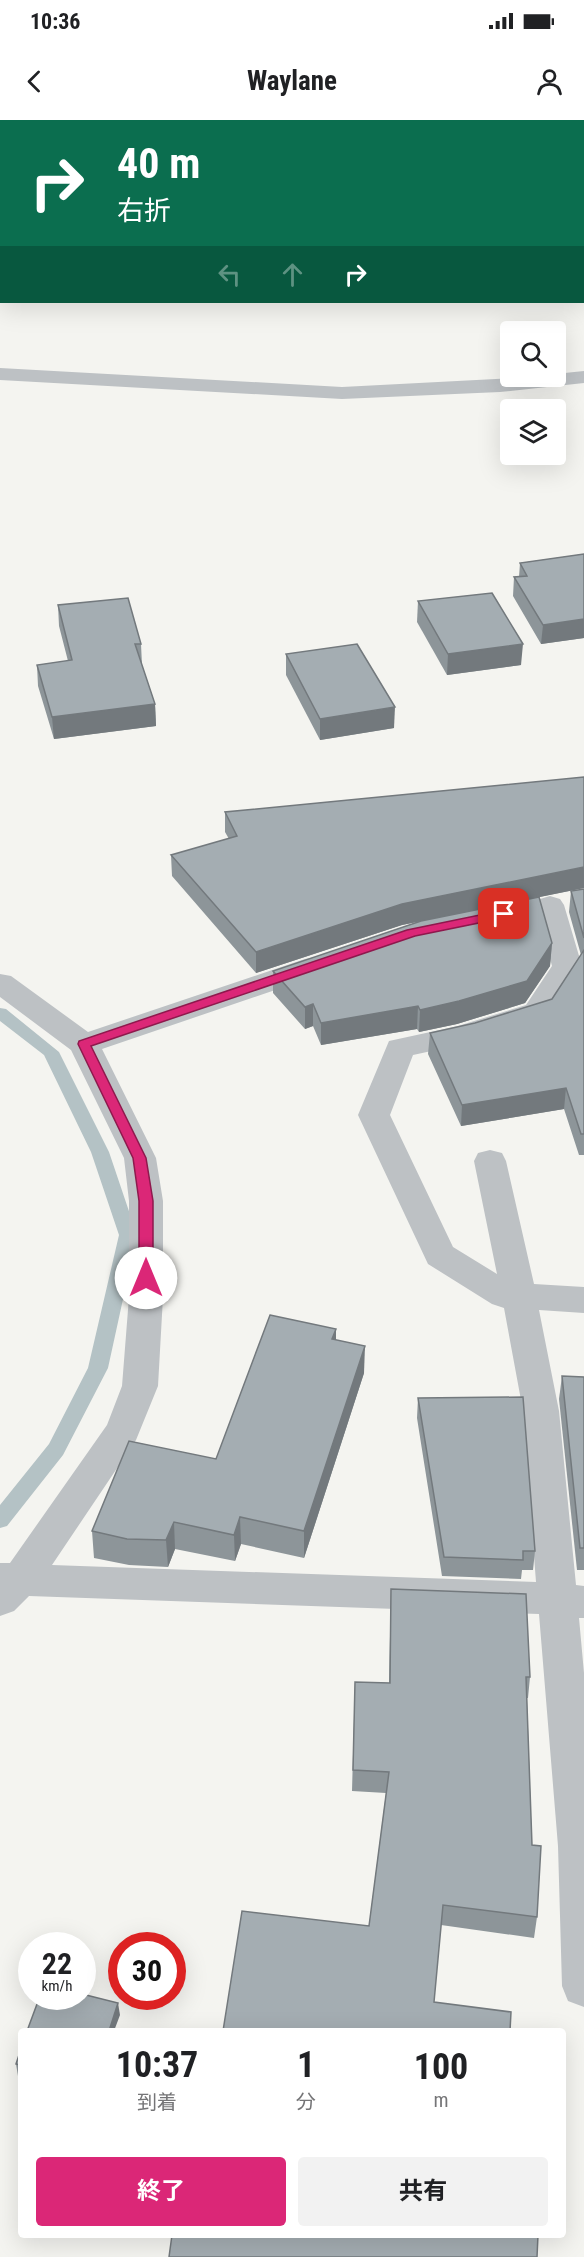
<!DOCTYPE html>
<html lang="ja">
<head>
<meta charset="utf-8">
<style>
  :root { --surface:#fff; --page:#f2f2f2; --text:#202124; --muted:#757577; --accent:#db2777 }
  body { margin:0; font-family:"Roboto Condensed","Noto Sans JP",sans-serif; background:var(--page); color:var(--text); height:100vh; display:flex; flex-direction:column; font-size:22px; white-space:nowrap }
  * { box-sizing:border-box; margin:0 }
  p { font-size:20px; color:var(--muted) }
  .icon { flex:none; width:33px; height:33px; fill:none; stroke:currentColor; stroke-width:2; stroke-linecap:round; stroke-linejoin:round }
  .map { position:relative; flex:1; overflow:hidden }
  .drawer { position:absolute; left:18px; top:1908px; width:548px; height:210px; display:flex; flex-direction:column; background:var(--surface); border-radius:6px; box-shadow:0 6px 24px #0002 }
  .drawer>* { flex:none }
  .banner { position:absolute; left:0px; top:0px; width:585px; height:183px; box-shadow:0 6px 24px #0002; background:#0b6e4f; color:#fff; overflow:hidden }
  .fabs { position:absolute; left:500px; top:201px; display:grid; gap:12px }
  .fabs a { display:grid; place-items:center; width:66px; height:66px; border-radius:6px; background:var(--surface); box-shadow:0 6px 24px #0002; font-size:30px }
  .speed { position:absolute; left:18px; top:1812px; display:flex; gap:12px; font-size:30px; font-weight:700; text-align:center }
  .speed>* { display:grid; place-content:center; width:78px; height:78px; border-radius:50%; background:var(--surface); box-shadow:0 6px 24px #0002; line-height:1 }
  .speed small { font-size:15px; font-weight:400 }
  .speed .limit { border:9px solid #d22; background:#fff; color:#111 }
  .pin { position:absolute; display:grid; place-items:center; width:51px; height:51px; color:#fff; margin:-26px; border-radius:12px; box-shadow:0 3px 9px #0006 }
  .me { position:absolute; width:66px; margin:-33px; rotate:0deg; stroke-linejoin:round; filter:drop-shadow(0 0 4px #0008) }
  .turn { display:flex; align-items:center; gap:21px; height:126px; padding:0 18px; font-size:27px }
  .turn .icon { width:78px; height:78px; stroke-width:2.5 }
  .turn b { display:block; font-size:42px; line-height:51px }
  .lanes { display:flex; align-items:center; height:57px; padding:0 18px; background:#0003; justify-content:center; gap:30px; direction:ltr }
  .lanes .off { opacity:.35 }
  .eta { display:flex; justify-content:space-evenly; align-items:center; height:102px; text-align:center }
  .eta b { font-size:36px; font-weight:700; line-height:42px }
  .cta { display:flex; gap:12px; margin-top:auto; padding:12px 18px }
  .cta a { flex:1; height:69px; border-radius:6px; background:var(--accent); color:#fff; font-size:24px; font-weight:700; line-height:69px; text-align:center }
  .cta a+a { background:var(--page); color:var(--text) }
  .status { display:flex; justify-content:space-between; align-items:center; height:42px; padding:0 30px; background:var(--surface); direction:ltr }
  .status svg { height:16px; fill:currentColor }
  header { display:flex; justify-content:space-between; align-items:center; height:78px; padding:0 18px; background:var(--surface); font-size:27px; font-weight:700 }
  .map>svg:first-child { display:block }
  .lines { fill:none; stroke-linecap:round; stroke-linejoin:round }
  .stream { fill:#b4c2c5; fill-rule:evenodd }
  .street { fill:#bdc1c4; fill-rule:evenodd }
  .wall { fill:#8d9599 }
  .shaded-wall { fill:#73797d }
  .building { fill:#a4adb2; stroke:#73797d; stroke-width:1.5 }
  .route { fill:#db2777; stroke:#8e194d; stroke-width:1.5 }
</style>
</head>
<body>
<div class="status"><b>10:36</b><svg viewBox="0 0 49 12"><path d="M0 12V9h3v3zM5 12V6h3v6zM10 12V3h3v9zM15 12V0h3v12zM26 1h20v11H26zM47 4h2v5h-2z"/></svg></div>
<header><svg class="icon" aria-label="back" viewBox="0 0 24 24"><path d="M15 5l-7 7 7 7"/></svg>Waylane<svg class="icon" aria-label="person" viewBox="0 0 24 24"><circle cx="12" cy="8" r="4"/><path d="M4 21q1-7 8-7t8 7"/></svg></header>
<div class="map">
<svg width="584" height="2137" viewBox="0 0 584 2137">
  <rect width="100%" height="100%" fill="#f4f4f0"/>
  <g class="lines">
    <g class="stream">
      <rect x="0" y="21" width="2" height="6"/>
      <polygon points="0,888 6,889 59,932 109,1032 137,1115 108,1248 63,1335 7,1406 0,1408 0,1385 49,1324 88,1248 119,1115 91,1032 44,935 0,901"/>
    </g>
    <g class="street">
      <polygon points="396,0 414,0 415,2 397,2"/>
      <rect x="0" y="28" width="2" height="11"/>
      <polygon points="0,74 2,74 0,86"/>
      <polygon points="0,248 342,267 555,256 555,254 584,251 584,263 500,272 342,279 0,260"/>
      <polygon points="550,776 560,779 564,785 582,846 548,899 473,922 413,935 390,995 453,1127 497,1154 474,1041 478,1033 490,1030 502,1033 506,1041 534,1164 584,1167 584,1193 539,1190 559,1291 576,1465 584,1466 584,1498 579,1498 584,1553 584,1887 568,1881 562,1866 558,1726 539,1494 29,1476 14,1491 0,1496 0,1443 10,1443 107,1305 122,1266 129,1177 129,1081 124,1038 71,930 0,877 0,854 11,856 88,912 305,839 315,837 325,839 330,846 325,853 102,929 156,1038 163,1081 163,1177 158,1266 136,1320 52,1445 536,1462 523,1291 504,1188 492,1184 428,1144 358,995 389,921 458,906 526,885 552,846 536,785 540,779"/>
    </g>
  </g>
  <g class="wall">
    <polygon points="584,434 584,518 541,524 513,476 514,457 519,457 520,443"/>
    <polygon points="418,481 521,545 447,555 417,502"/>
    <polygon points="58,485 141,524 142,545 155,584 156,606 54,619 38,566 37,545 68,541 59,506"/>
    <polygon points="286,534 394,608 320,620 286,555"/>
    <polygon points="225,692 584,768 539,777 552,823 550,846 525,883 457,904 419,912 417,909 321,925 313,906 305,909 273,873 273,851 460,793 402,805 256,853 172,756 171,735 229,719 225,712"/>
    <polygon points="584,769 584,1035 579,1035 564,989 461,1006 428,934 430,913 475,903 552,879 581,835 569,792 571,771"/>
    <polygon points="336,1209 336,1220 364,1253 304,1438 241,1424 235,1441 175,1429 168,1447 129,1445 94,1438 92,1411 216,1339"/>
    <polygon points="562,1256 584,1257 584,1450 577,1450 559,1279"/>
    <polygon points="418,1278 535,1431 533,1450 522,1450 521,1459 442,1456 417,1298"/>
    <polygon points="391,1469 530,1557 528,1578 527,1578 532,1725 537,1797 534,1818 441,1805 223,1911 369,1806 386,1673 352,1671 355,1562 389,1563"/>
    <polygon points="21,1929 21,1957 18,1956 16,1944"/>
  </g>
  <g class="shaded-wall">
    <polygon points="584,499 584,518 541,524 543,505"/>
    <polygon points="523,524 521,545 447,555 448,534"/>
    <polygon points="155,584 156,606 54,619 52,597"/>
    <polygon points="395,587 394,608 320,620 320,599"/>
    <polygon points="584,747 584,768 402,805 256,853 256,832 402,784"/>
    <polygon points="552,823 550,846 525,883 457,904 419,912 420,890"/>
    <polygon points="313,884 313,906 305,909 305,887"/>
    <polygon points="418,886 417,909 321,925 321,903"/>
    <polygon points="566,968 564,989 461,1006 462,985"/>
    <polygon points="336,1209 336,1236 332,1219"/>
    <polygon points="365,1226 364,1253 304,1438 304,1411"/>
    <polygon points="240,1397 241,1424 235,1441 234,1415"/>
    <polygon points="174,1402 175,1429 168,1447 166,1420"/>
    <polygon points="118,1883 120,1895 114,1911 109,1911"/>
  </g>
  <g class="building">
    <polygon points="584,434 584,499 543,505 514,457 527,456 520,443"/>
    <polygon points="492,473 523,524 448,534 418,481"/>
    <polygon points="128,478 141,524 135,524 155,584 52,597 37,545 72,540 58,485"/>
    <polygon points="357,524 395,587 320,599 286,534"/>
    <polygon points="584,657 584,747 402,784 256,832 171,735 237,716 225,692"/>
    <polygon points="584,769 584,818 571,771"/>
    <polygon points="539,777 552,823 527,861 459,881 420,890 418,886 321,903 313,884 305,887 273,851 421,801"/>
    <polygon points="584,830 584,1014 581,1014 566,968 462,985 430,913 475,903 552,879"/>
    <polygon points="270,1195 336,1209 332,1219 365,1226 304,1411 240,1397 234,1415 174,1402 166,1420 127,1419 92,1411 129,1321 216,1339"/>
    <polygon points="562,1256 584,1257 584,1428 580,1428"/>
    <polygon points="523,1277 535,1431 523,1431 523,1440 444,1437 418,1278"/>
    <polygon points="391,1469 526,1474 530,1557 526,1557 532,1725 541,1726 537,1797 443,1785 434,1882 511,1892 510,1911 223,1911 242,1791 369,1806 389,1652 353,1650 355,1562 390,1563"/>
    <polygon points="82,1874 118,1883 109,1911 27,1911 40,1876 82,1876"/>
    <polygon points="21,1929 21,1945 16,1944"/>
    <polygon points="172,2115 538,2115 537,2137 169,2137"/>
  </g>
  <polygon class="route" points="504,790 510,794 508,797 415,816 91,926 146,1038 153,1081 153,1158 146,1163 141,1161 139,1158 139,1081 133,1038 78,924 79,921 407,810"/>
</svg>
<div class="fabs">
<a><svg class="icon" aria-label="search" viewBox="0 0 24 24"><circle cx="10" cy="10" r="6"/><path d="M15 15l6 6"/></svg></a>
<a><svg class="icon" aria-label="layers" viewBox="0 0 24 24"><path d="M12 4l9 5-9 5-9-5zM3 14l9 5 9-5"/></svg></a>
</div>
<div class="speed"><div>22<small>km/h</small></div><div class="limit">30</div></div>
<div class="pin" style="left:504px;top:794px;background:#d93025"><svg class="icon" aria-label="arrive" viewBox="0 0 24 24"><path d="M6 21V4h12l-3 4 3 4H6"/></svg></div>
<svg class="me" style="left:146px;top:1158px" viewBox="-20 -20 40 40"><circle r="19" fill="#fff"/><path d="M0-13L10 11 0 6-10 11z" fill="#db2777"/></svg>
<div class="banner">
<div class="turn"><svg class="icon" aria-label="right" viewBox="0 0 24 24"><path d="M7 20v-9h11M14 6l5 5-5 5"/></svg><div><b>40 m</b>右折</div></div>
<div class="lanes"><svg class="icon off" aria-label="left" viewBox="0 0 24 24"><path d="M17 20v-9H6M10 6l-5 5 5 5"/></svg><svg class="icon off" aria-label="ahead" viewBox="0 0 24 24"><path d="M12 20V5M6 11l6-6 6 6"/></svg><svg class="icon" aria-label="right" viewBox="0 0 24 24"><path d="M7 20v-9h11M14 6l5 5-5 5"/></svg></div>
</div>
<section class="drawer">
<div class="eta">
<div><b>10:37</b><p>到着</p></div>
<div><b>1</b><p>分</p></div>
<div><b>100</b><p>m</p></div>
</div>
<div class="cta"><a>終了</a><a>共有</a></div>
</section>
</div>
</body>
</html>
